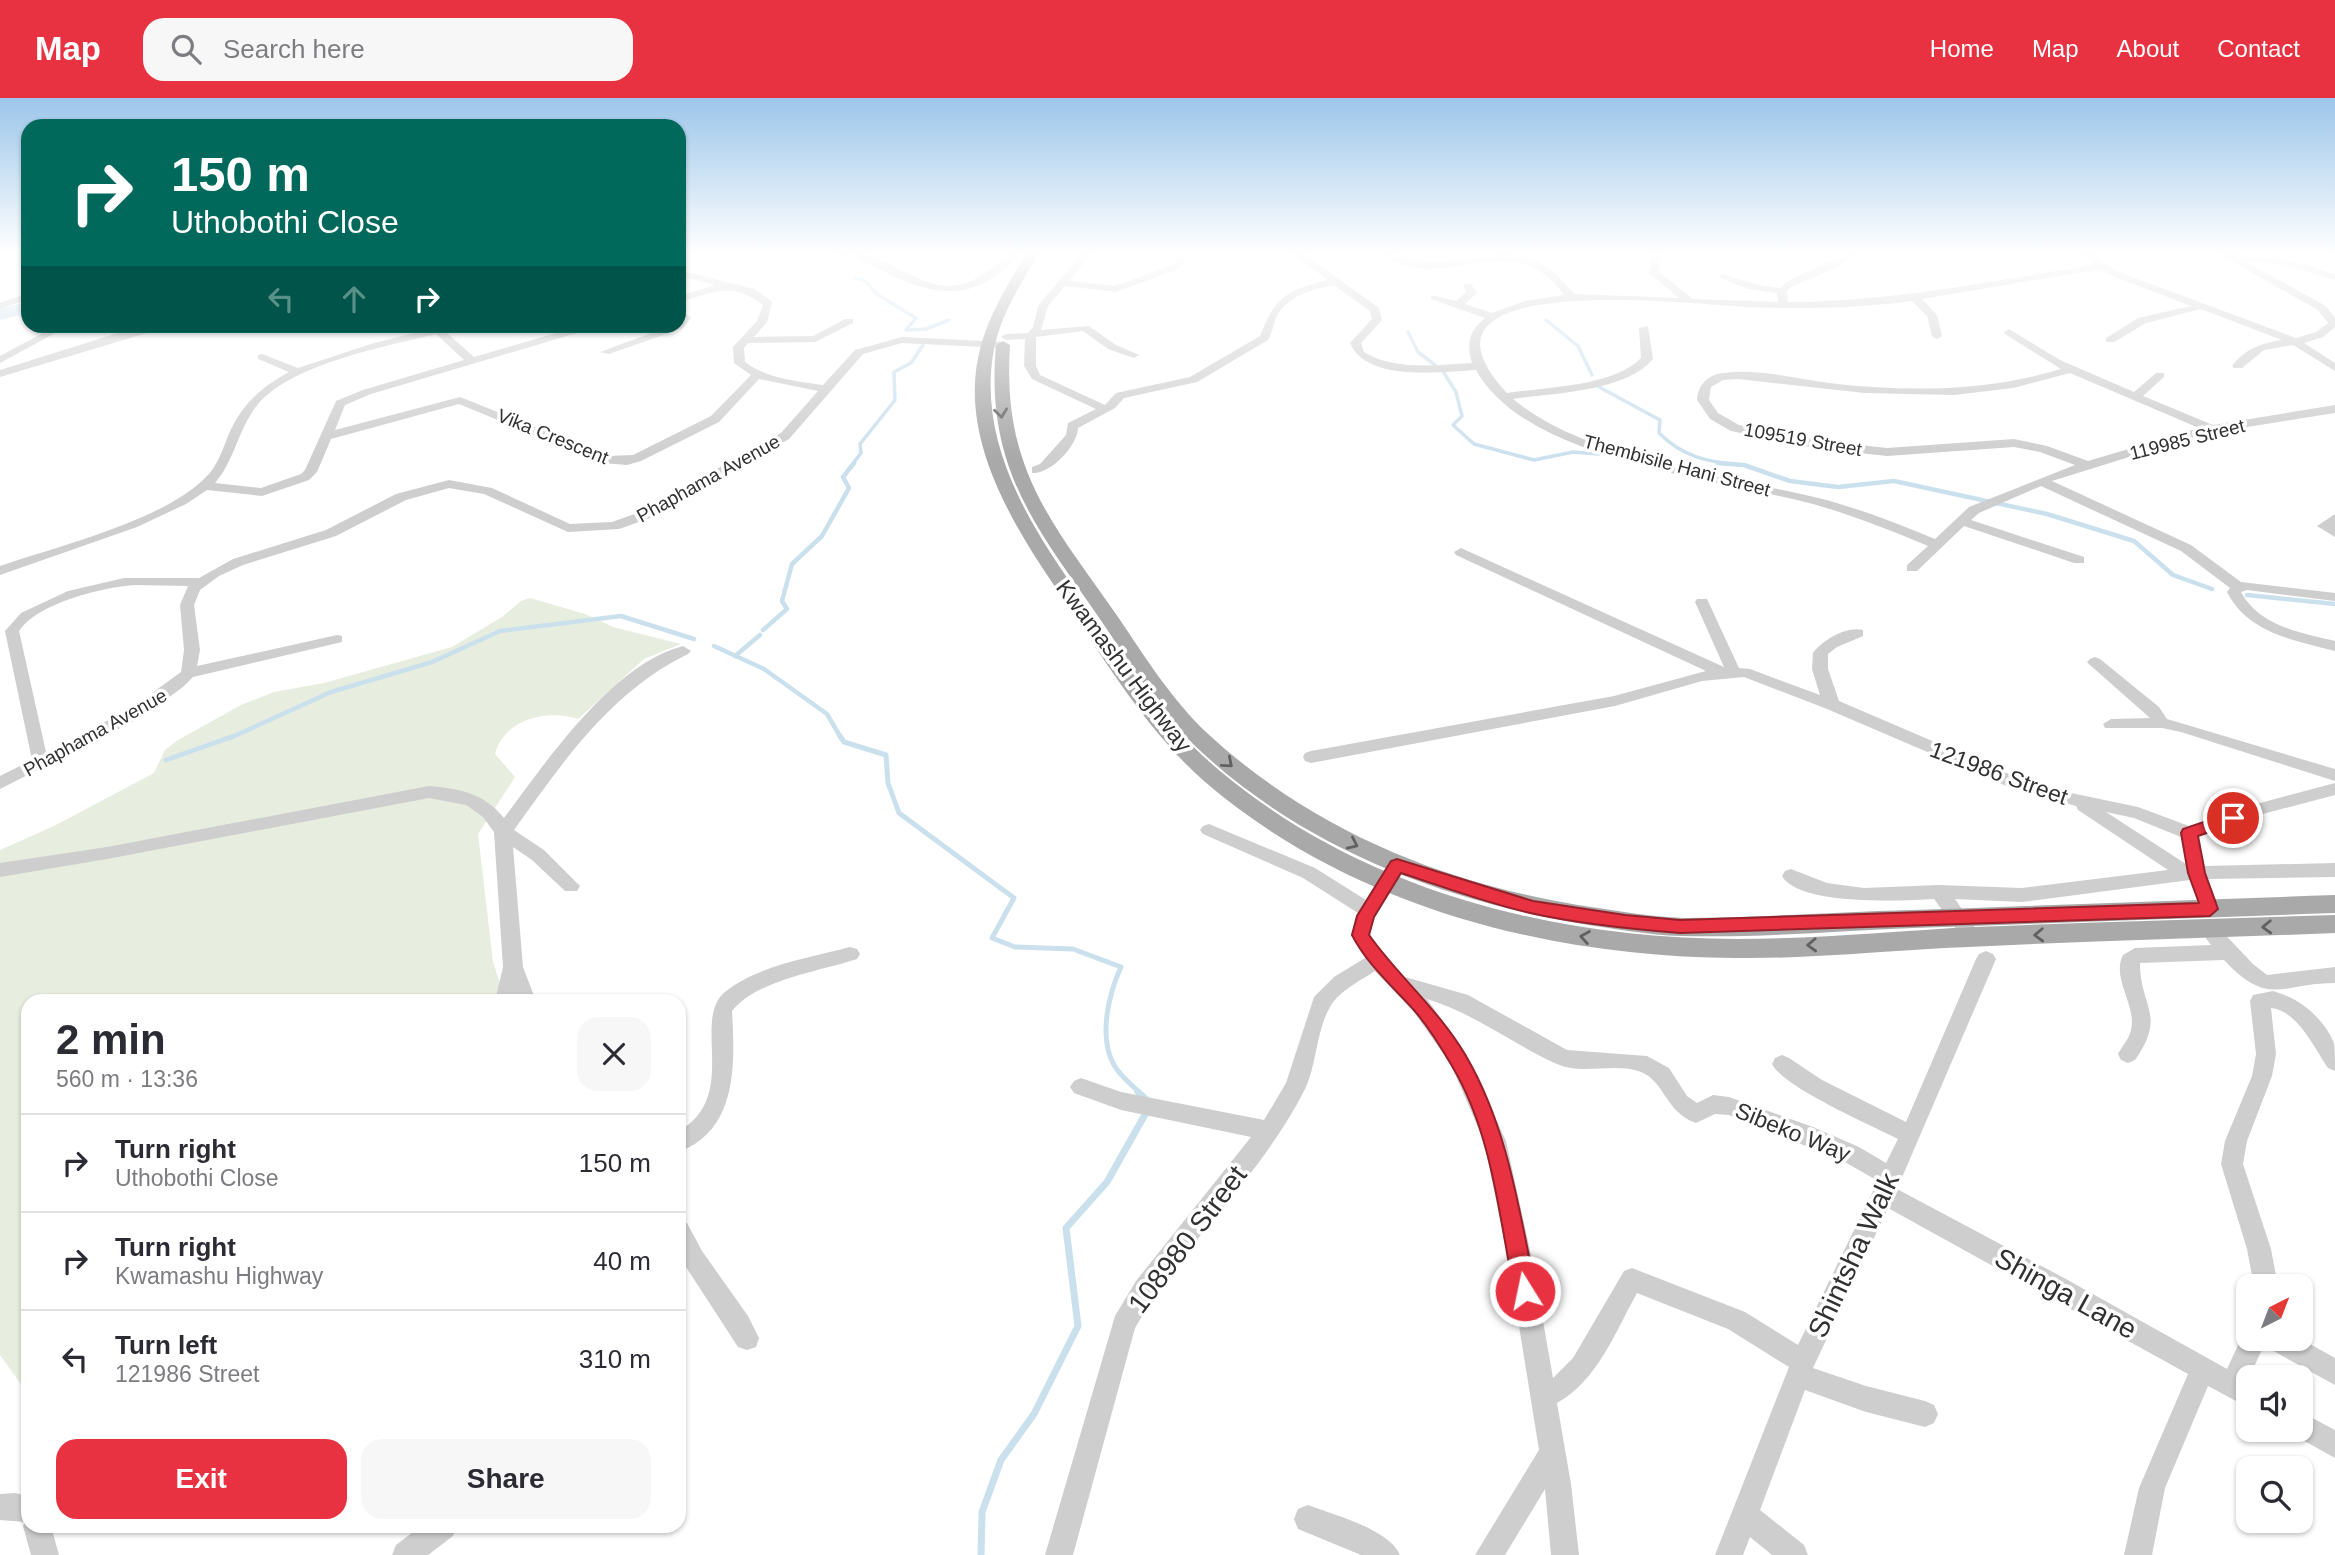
<!DOCTYPE html>
<html lang="en">
<head>
<meta charset="utf-8">
<style>
  :root { --surface:#fff; --page:#f7f7f7; --text:#2b2b33; --muted:#7c7c81; --line:#e1e1e2; --accent:#e83241 }
  body { margin:0; font-family:Arial,sans-serif; background:var(--page); color:var(--text); height:100vh; display:flex; flex-direction:column; font-size:26px; white-space:nowrap }
  * { box-sizing:border-box; margin:0 }
  p { font-size:23px; color:var(--muted) }
  .icon { flex:none; width:38px; height:38px; fill:none; stroke:currentColor; stroke-width:2; stroke-linecap:round; stroke-linejoin:round }
  .map { position:relative; flex:1; overflow:hidden }
  .side { position:absolute; left:21px; top:896px; width:665px; height:539px; display:flex; flex-direction:column; background:var(--surface); border-radius:21px; box-shadow:0 2px 5px #0004 }
  .side>* { flex:none }
  .guide { position:absolute; left:21px; top:21px; width:665px; height:214px; border-radius:21px; box-shadow:0 2px 5px #0004; background:#00695c; color:#fff; overflow:hidden }
  .needle { width:46px; rotate:42deg }
  .tools { position:absolute; left:2236px; top:1176px; display:grid; gap:14px }
  .tools a { display:grid; place-items:center; width:77px; height:77px; border-radius:14px; background:var(--surface); box-shadow:0 2px 5px #0004; font-size:35px }
  .pin { position:absolute; display:grid; place-items:center; width:60px; height:60px; color:#fff; margin:-30px; border:4px solid #fff; border-radius:50%; box-shadow:0 2px 7px #0007 }
  .me { position:absolute; width:77px; margin:-38px; rotate:350deg; stroke-linejoin:round; filter:drop-shadow(0 0 5px #0008) }
  .turn { display:flex; align-items:center; gap:24px; height:147px; padding:0 35px; font-size:32px }
  .turn .icon { width:91px; height:91px; stroke-width:2.5 }
  .turn b { display:block; font-size:49px; line-height:60px }
  .lanes { display:flex; align-items:center; height:66px; padding:0 35px; background:#0003; justify-content:center; gap:35px; direction:ltr }
  .lanes .off { opacity:.35 }
  .round { display:grid; place-items:center; flex:none; width:74px; height:74px; border-radius:21px; background:var(--page) }
  .overview { display:flex; align-items:center; justify-content:space-between; height:119px; padding:0 35px }
  h1 { font-size:42px; font-weight:600; line-height:52px }
  .action { display:flex; gap:14px; margin-top:auto; padding:14px 35px }
  .action a { flex:1; height:80px; border-radius:21px; background:var(--accent); color:#fff; font-size:28px; font-weight:600; line-height:80px; text-align:center }
  .action a+a { background:var(--page); color:var(--text) }
  ul { padding:0; list-style:none }
  li { display:flex; align-items:center; gap:21px; height:98px; padding:0 35px; border-top:2px solid var(--line) }
  li div { flex:1 }
  li b { display:block; font-size:26px }
  li em { font-style:normal }
  header { display:flex; align-items:center; gap:42px; box-sizing:border-box; height:98px; padding:0 35px; background:var(--accent); color:#fff }
  header strong { font-size:33px }
  nav { display:flex; gap:38px; margin-inline-start:auto; font-size:24px }
  .search { width:490px; height:63px; background:var(--page); display:flex; align-items:center; gap:18px; box-sizing:border-box; padding:0 24px; border-radius:21px; color:var(--muted); font-size:26px }
  .map>svg:first-child { display:block }
  .green { fill:#e7eddf }
  .lines { fill:none; stroke-linecap:round; stroke-linejoin:round }
  .stream-far3 { stroke:#cbe0ed; stroke-width:3.5 }
  .stream-far2 { stroke:#cbe0ed; stroke-width:4.5 }
  .stream-far1 { stroke:#cbe0ed; stroke-width:5 }
  .stream { stroke:#cbe0ed; stroke-width:7 }
  .river { fill:#cbe0ed; fill-rule:evenodd }
  .minor { fill:#cecece; fill-rule:evenodd }
  .major { fill:#a9a9a9; fill-rule:evenodd }
  .oneway { stroke:#616161 }
  .route { fill:#e83241; stroke:#97202a; stroke-width:2 }
  .labels { text-anchor:middle; stroke-width:7; stroke-linejoin:round; paint-order:stroke }
  .far-street-label { font-size:19px; fill:#313131; stroke:#fff }
  .street-label { font-size:23px; fill:#313131; stroke:#fff }
  .near-street-label { font-size:28px; fill:#313131; stroke:#fff }
</style>
</head>
<body>
<header>
<strong>Map</strong>
<div class="search"><svg class="icon" aria-label="search" viewBox="0 0 24 24"><circle cx="10" cy="10" r="6"/><path d="M15 15l6 6"/></svg>Search here</div>
<nav><a>Home</a><a>Map</a><a>About</a><a>Contact</a></nav>
</header>
<div class="map">
<svg width="2335" height="1457" viewBox="0 0 2335 1457">
  <rect width="100%" height="100%" fill="#fff"/>
  <path class="green" d="M530,500L585,516L613,529L681,546L644,561L578,621C547,611 504,621 495,656L515,679L478,736L493,864L506,903H28V1296L0,1257V752L54,728L154,675L165,652L178,642L241,607L274,594L324,585L452,549L502,519L521,503Z"/>
  <g class="lines">
    <g class="stream-far3">
      <polyline points="855,180 864,182 878,197 916,220 906,232"/>
      <polyline points="1546,222 1578,248 1592,277"/>
      <polyline points="907,232 926,231 949,222"/>
      <polyline points="1408,234 1418,254 1435,267"/>
      <polyline points="1444,275 1456,294 1462,318 1453,327 1474,346 1534,362 1573,354 1599,356"/>
      <path d="M1599,289L1660,322L1659,335C1683,359 1708,364 1740,367"/>
      <polyline points="852,367 861,355 860,346 895,302 894,274 911,265 923,247"/>
    </g>
    <g class="stream-far2">
      <polyline points="1718,365 1744,367 1790,383 1838,389 1894,383 2047,416 2134,443 2173,477 2212,491"/>
      <polyline points="2247,497 2335,506"/>
      <polyline points="763,532 787,511 782,503 792,466 822,438 849,390 843,379 854,365"/>
      <polyline points="714,548 764,571 827,616 841,640"/>
      <polyline points="735,558 760,537"/>
      <polyline points="230,640 331,594 432,564 500,533 621,518 694,541"/>
    </g>
    <g class="stream-far1">
      <path d="M840,638L844,644L886,657L888,685L899,715L1014,800L992,840L1015,849L1073,851L1121,869C1109,895 1098,939 1114,967C1120,978 1131,986 1140,995"/>
      <polyline points="166,662 234,638"/>
    </g>
    <g class="stream">
      <polyline points="1138,994 1148,1003"/>
      <polyline points="981,1457 982,1414 1001,1362 1034,1316 1078,1228 1066,1130 1107,1084 1147,1013"/>
    </g>
    <polygon class="river" points="28,204 28,215 0,222 0,211"/>
    <g class="minor">
      <polygon points="839,156 849,156 842,161 837,158"/>
      <path d="M852,156C886,155 913,187 949,188C984,188 996,156 1020,156C980,200 943,202 891,177C878,170 863,165 852,156Z"/>
      <path d="M1081,156H1091L1069,183L1115,188L1172,167L1179,159L1187,161L1178,171L1116,194L1065,188L1048,208L1041,232L1089,228L1116,247L1139,257L1134,260L1108,251L1083,233L1036,239V268L1040,277L1105,307L1116,295L1190,279L1260,238C1275,199 1287,192 1328,182L1293,156H1304L1379,210L1382,222L1361,245L1364,254C1395,273 1438,267 1472,265C1466,246 1469,233 1485,220L1431,201V197L1456,203L1466,194L1463,186H1471L1477,195L1465,206L1492,215L1525,203L1564,197C1514,124 1437,200 1383,156C1398,156 1410,163 1426,163C1490,166 1526,133 1574,196L1679,200L1649,175L1651,159L1656,156L1661,159L1659,174L1693,201L1778,204L1777,195L1748,191L1718,179L1723,176L1754,186L1780,190C1788,180 1844,156 1856,156L1836,170L1791,189L1787,193L1788,204H1793C1896,203 1994,183 2095,166L2082,156H2093L2116,173L2296,240L2316,234L2328,225L2318,212L2219,156L2282,160L2335,176V182L2281,166L2246,164L2326,208L2335,220V229L2323,239L2304,245L2335,265V273L2293,247L2264,252L2242,270H2234L2232,268C2245,251 2261,245 2282,242L2201,211L2146,225L2114,244H2106V240L2138,220L2191,208L2110,177L2101,171L1922,201L1937,217L1942,238L1937,241L1932,238L1927,218L1912,203C1859,210 1805,211 1752,209C1701,208 1388,167 1507,295C1545,289 1613,289 1641,260L1639,230L1648,228L1653,261C1626,294 1552,295 1513,301C1587,362 1722,377 1814,399C1856,409 1896,425 1935,441L1969,409L2075,367L2040,354L2014,349L1887,358L1815,350L1731,333L1710,321L1697,302C1698,286 1709,276 1724,275C1762,270 1800,282 1837,286C1912,294 1989,293 2061,271L2005,236L2004,234L2009,231L2060,262L2134,294L2156,275H2164V279L2143,298L2213,327L2335,307V315L2203,336L2052,383L2191,447L2241,484L2335,495V503L2247,492L2241,494C2259,528 2301,535 2335,543V553C2293,542 2248,535 2227,494L2230,490L2181,453L2041,388L1979,415L1971,422L2084,459V465H2074L1964,428L1917,473H1907V467L1928,448C1890,432 1852,417 1813,406C1718,381 1526,363 1476,272C1441,274 1366,284 1350,245L1372,221L1370,213L1334,187C1313,191 1285,198 1276,220C1273,228 1272,235 1268,242L1197,284L1124,300L1115,310L1078,330C1078,347 1050,377 1032,375V369L1040,366L1066,337L1068,325L1096,311L1032,281L1024,268L1025,241L1006,242L1001,239L1006,236L1028,235L1033,229L1038,208ZM2070,275L2199,330L2088,363L2047,348L2014,341L1887,350L1815,342L1739,327L1718,315L1709,302L1711,289L1723,282L1738,281L1865,295L1954,297L2013,290Z"/>
      <path d="M679,172L755,191L772,204L767,224L754,239L813,238L845,221H853V225L815,244L748,245L744,250L745,264C768,281 796,283 823,287L855,252L902,239L1003,244L1008,247L1003,250L902,245L863,256L789,341L650,420L619,431L568,434L484,396L449,390L406,402L336,438L243,467L219,478L200,492L194,507L200,552L197,568L337,537L342,538V544L193,579L183,589L142,619L0,691V678L32,662L5,533L21,515L68,493L124,480H199L233,461L326,432L396,396L449,382L492,390L570,426L612,424L640,414L781,335L818,293L759,281L719,324L641,363L627,367L602,365L459,306L331,341L317,374L309,382L262,398L207,392L186,406L137,429L0,477V468C58,448 162,423 205,380C217,369 222,353 228,338C241,307 260,290 289,274L258,261V257L262,256L298,270L374,245L438,229L460,228L446,234L474,259L580,228H595L594,230L371,296L345,307L335,332L460,299L608,358L633,357L711,318L751,277L734,265L733,249L757,223L763,207C730,182 715,195 679,204V198L715,187L679,178ZM436,236L464,262L363,292L336,303L305,372L301,376L261,390L215,385C234,363 238,333 255,310C287,266 385,249 436,236ZM135,487L188,488L180,507L184,552L181,574L130,611L46,654L19,533C37,505 104,489 135,487Z"/>
      <polygon points="28,195 28,201 0,211 0,205"/>
      <polygon points="679,211 691,220 683,230 609,256 600,254 670,228 679,228"/>
      <polygon points="56,228 68,228 0,265 0,258"/>
      <polygon points="152,228 170,228 0,279 0,272 118,235"/>
      <polygon points="2335,416 2335,439 2317,428"/>
      <path d="M1461,450L1724,569L1695,504L1697,501H1707L1739,570L1750,571L1820,597L1812,571L1813,555C1823,542 1846,528 1863,532V538L1837,549L1828,556V571L1839,603L2021,681L2047,690L2138,709L2189,728L2249,708L2335,685V697L2259,717L2198,738L2205,768L2335,765V779L2208,781L2219,811L2217,816H2203L2190,782L2022,804L1955,801L1975,830L1973,835H1959L1934,801C1903,803 1799,808 1782,778L1785,773L1791,771L1827,785L1864,790L1939,787L2022,790L2168,772L2078,712L2076,708L2009,689L1827,611L1744,579L1702,583L1615,608L1311,665L1305,663L1303,659L1305,655L1311,653L1614,598L1706,573L1456,457L1454,454ZM2106,714L2134,720L2181,739L2186,766Z"/>
      <path d="M683,548L691,553L688,556C610,594 563,664 514,732L544,752L580,788L577,793H565L532,762L513,749L523,869L536,903H495L503,869L494,734L483,719L466,707L429,700L107,761L0,779V765L107,749L429,688C459,690 485,696 504,720C546,664 612,566 683,548Z"/>
      <polygon points="2095,559 2100,561 2159,609 2167,621 2335,671 2335,683 2181,634 2162,630 2105,630 2103,626 2111,621 2150,620 2090,567 2087,564 2090,561"/>
      <path d="M1209,726L1315,770L1366,802L1391,762H1403L1406,767L1375,819L1370,836L1384,857L1405,879L1468,897L1567,952L1647,958L1669,970L1687,998L1697,1005L1713,997L1729,999L1813,1029L1859,1049L1886,1065L1898,1041C1872,1028 1783,989 1772,966L1775,960L1782,957L1789,960L1822,982L1906,1024L1976,861L1979,856L1986,853L1993,856L1996,861L1897,1091L2066,1181L2227,1271L2245,1232L2249,1231V1241H2301L2335,1260V1287L2268,1250L2266,1243L2248,1282L2249,1310L2208,1288L2165,1390L2152,1457H2124L2139,1390L2188,1276L1888,1110L1813,1270L1866,1288L1925,1303L1934,1307L1938,1316L1934,1325L1925,1329L1866,1314L1805,1292L1760,1412L1804,1447L1808,1457H1772L1750,1439L1743,1457H1715L1789,1269L1728,1231L1637,1195C1615,1234 1598,1282 1557,1305L1571,1386L1579,1457H1551L1545,1391L1505,1457H1475L1539,1352L1509,1166L1484,1043L1451,967L1414,914L1375,873C1360,883 1339,893 1330,909C1316,933 1317,966 1305,991C1261,1079 1183,1145 1135,1230L1073,1457H1045L1115,1218L1136,1183L1251,1039L1121,1012L1074,995L1070,989L1074,983L1081,980L1121,994L1264,1022L1286,985L1314,899L1334,879L1365,860L1351,837L1358,815L1303,780L1203,736L1200,732L1203,728ZM1427,901C1474,915 1512,946 1557,966C1581,977 1613,965 1638,973C1665,981 1664,1014 1696,1025L1715,1016L1729,1017L1843,1063L1878,1083L1798,1247L1745,1214L1632,1170L1624,1173L1573,1260L1553,1280L1533,1166L1506,1043L1466,956Z"/>
      <path d="M2208,824L2215,826L2253,866L2267,877L2335,869V885C2281,885 2269,910 2224,862L2140,865C2140,910 2167,916 2135,962L2128,965L2121,962L2118,956C2122,948 2129,941 2131,932C2137,907 2111,880 2123,857L2135,850L2211,847L2199,831L2201,826Z"/>
      <path d="M850,849L857,851L860,856L857,861C821,873 756,882 732,913C735,965 738,1032 679,1054V1033C740,998 691,922 725,894C758,867 810,860 850,849Z"/>
      <path d="M2273,893C2299,900 2323,919 2334,945C2335,953 2335,965 2335,973L2328,970C2314,950 2298,913 2271,910L2276,956L2272,978L2247,1043L2243,1066L2271,1151L2278,1188H2254L2247,1151L2221,1066L2225,1043L2252,978L2256,956L2250,903L2253,897Z"/>
      <polygon points="679,1122 687,1125 702,1153 748,1218 759,1240 756,1249 747,1252 738,1249 686,1169 679,1157"/>
      <polygon points="2301,1314 2335,1332 2335,1360 2292,1336 2290,1332 2301,1332"/>
      <polygon points="15,1395 28,1398 28,1428 51,1428 59,1457 31,1457 23,1428 25,1424 0,1422 0,1396"/>
      <path d="M1308,1407C1334,1417 1389,1431 1400,1457H1361L1298,1431L1294,1421L1298,1411Z"/>
      <polygon points="421,1428 457,1428 453,1438 428,1457 392,1457 396,1447"/>
    </g>
    <g class="major">
      <path d="M1026,156H1038C1021,186 1001,216 994,251C977,342 1027,423 1077,494C1120,556 1161,624 1220,673C1364,793 1552,840 1737,841C1816,841 1895,833 1974,829C2094,824 2215,821 2335,817V835C2213,840 2091,843 1968,849C1891,852 1814,861 1736,860C1547,859 1349,808 1204,683C1146,632 1105,562 1062,499C1013,428 954,335 982,244C992,211 1009,185 1026,156Z"/>
      <path d="M1003,243L1010,247C1002,371 1051,423 1118,519C1145,559 1172,602 1207,635C1311,731 1440,784 1578,807C1613,812 1649,819 1684,820C1759,820 1836,814 1912,812C2053,807 2194,802 2335,797V815C2194,820 2054,825 1913,830C1836,833 1758,840 1681,838C1649,837 1615,831 1583,826C1438,801 1298,748 1191,644C1156,609 1130,565 1102,524C1036,428 985,371 996,247Z"/>
    </g>
  </g>
  <defs><path id="oneway-chevron" d="M-2-3.5L2.5 0L-2 3.5" fill="none" stroke-width="1.6" stroke-linecap="round" stroke-linejoin="round" transform="scale(1.75)"/></defs>
  <g class="oneway">
    <use href="#oneway-chevron" transform="translate(1001 315) rotate(83)"/>
    <use href="#oneway-chevron" transform="translate(1228 665) rotate(41)"/>
    <use href="#oneway-chevron" transform="translate(1353 746) rotate(25)"/>
    <use href="#oneway-chevron" transform="translate(2267 829) rotate(178)"/>
    <use href="#oneway-chevron" transform="translate(2039 837) rotate(178)"/>
    <use href="#oneway-chevron" transform="translate(1585 839) rotate(-170)"/>
    <use href="#oneway-chevron" transform="translate(1812 847) rotate(178)"/>
  </g>
  <linearGradient id="sky" x2="0" y2="1"><stop stop-color="#9cc6ea"/><stop offset="0.43" stop-color="#fff"/><stop offset="1" stop-color="#fff" stop-opacity="0"/></linearGradient>
  <rect width="2335" height="360" fill="url(#sky)"/>
  <path class="route" d="M2233,714L2241,720L2239,724L2198,738L2205,775L2218,811L2210,818L1680,835C1630,831 1579,826 1530,815C1486,805 1444,789 1401,775L1374,819L1369,837C1399,879 1439,912 1466,958C1508,1030 1519,1112 1536,1193L1533,1200L1525,1203L1517,1200L1514,1193C1499,1117 1492,1035 1452,968C1441,949 1427,927 1413,911C1391,887 1367,866 1352,837L1357,818L1391,763L1397,761L1533,803L1625,817L1680,822L2199,805L2188,775L2181,735L2183,731Z"/>
  <g class="labels">
    <g class="far-street-label">
      <text transform="translate(553 338) rotate(22)" y="7">Vika Crescent</text>
      <text transform="translate(1803 341) rotate(10)" y="7">109519 Street</text>
      <text transform="translate(2187 341) rotate(-14)" y="7">119985 Street</text>
      <text transform="translate(1677 367) rotate(15)" y="7">Thembisile Hani Street</text>
      <text transform="translate(708 380) rotate(-29)" y="7">Phaphama Avenue</text>
      <text transform="translate(95 634) rotate(-29)" y="7">Phaphama Avenue</text>
    </g>
    <g class="street-label">
      <text transform="translate(1124 568) rotate(53)" y="8">Kwamashu Highway</text>
      <text transform="translate(1999 675) rotate(20)" y="8">121986 Street</text>
      <text transform="translate(1793 1034) rotate(22)" y="8">Sibeko Way</text>
    </g>
    <g class="near-street-label">
      <text transform="translate(1187 1141) rotate(-53)" y="10">108980 Street</text>
      <text transform="translate(1853 1157) rotate(-65)" y="10">Shintsha Walk</text>
      <text transform="translate(2066 1195) rotate(29)" y="10">Shinga Lane</text>
    </g>
  </g>
</svg>
<div class="tools">
<a><svg class="needle" viewBox="-14 -14 28 28"><path d="M0-13l5 13h-10z" fill="#e53935"/><path d="M0 13l5-13h-10z" fill="#7c7c81"/></svg></a>
<a><svg class="icon" aria-label="sound" viewBox="0 0 24 24"><path d="M4 9h4l5-4v14l-5-4H4zM17 9q2 3 0 6"/></svg></a>
<a><svg class="icon" aria-label="search" viewBox="0 0 24 24"><circle cx="10" cy="10" r="6"/><path d="M15 15l6 6"/></svg></a>
</div>
<div class="pin" style="left:2233px;top:720px;background:#d93025"><svg class="icon" aria-label="arrive" viewBox="0 0 24 24"><path d="M6 21V4h12l-3 4 3 4H6"/></svg></div>
<svg class="me" style="left:1525px;top:1193px" viewBox="-20 -20 40 40"><circle r="17" fill="#e83241" stroke="#fff" stroke-width="3"/><path d="M0-11L8 9 0 5-8 9z" fill="#fff"/></svg>
<div class="guide">
<div class="turn"><svg class="icon" aria-label="right" viewBox="0 0 24 24"><path d="M7 20v-9h11M14 6l5 5-5 5"/></svg><div><b>150 m</b>Uthobothi Close</div></div>
<div class="lanes"><svg class="icon off" aria-label="left" viewBox="0 0 24 24"><path d="M17 20v-9H6M10 6l-5 5 5 5"/></svg><svg class="icon off" aria-label="ahead" viewBox="0 0 24 24"><path d="M12 20V5M6 11l6-6 6 6"/></svg><svg class="icon" aria-label="right" viewBox="0 0 24 24"><path d="M7 20v-9h11M14 6l5 5-5 5"/></svg></div>
</div>
<section class="side">
<div class="overview"><div><h1>2 min</h1><p>560 m · 13:36</p></div><a class="round"><svg class="icon" aria-label="close" viewBox="0 0 24 24"><path d="M6 6l12 12M18 6L6 18"/></svg></a></div>
<ul>
<li><svg class="icon" aria-label="right" viewBox="0 0 24 24"><path d="M7 20v-9h11M14 6l5 5-5 5"/></svg><div><b>Turn right</b><p>Uthobothi Close</p></div><em>150 m</em></li>
<li><svg class="icon" aria-label="right" viewBox="0 0 24 24"><path d="M7 20v-9h11M14 6l5 5-5 5"/></svg><div><b>Turn right</b><p>Kwamashu Highway</p></div><em>40 m</em></li>
<li><svg class="icon" aria-label="left" viewBox="0 0 24 24"><path d="M17 20v-9H6M10 6l-5 5 5 5"/></svg><div><b>Turn left</b><p>121986 Street</p></div><em>310 m</em></li>
</ul>
<div class="action"><a>Exit</a><a>Share</a></div>
</section>
</div>
</body>
</html>
